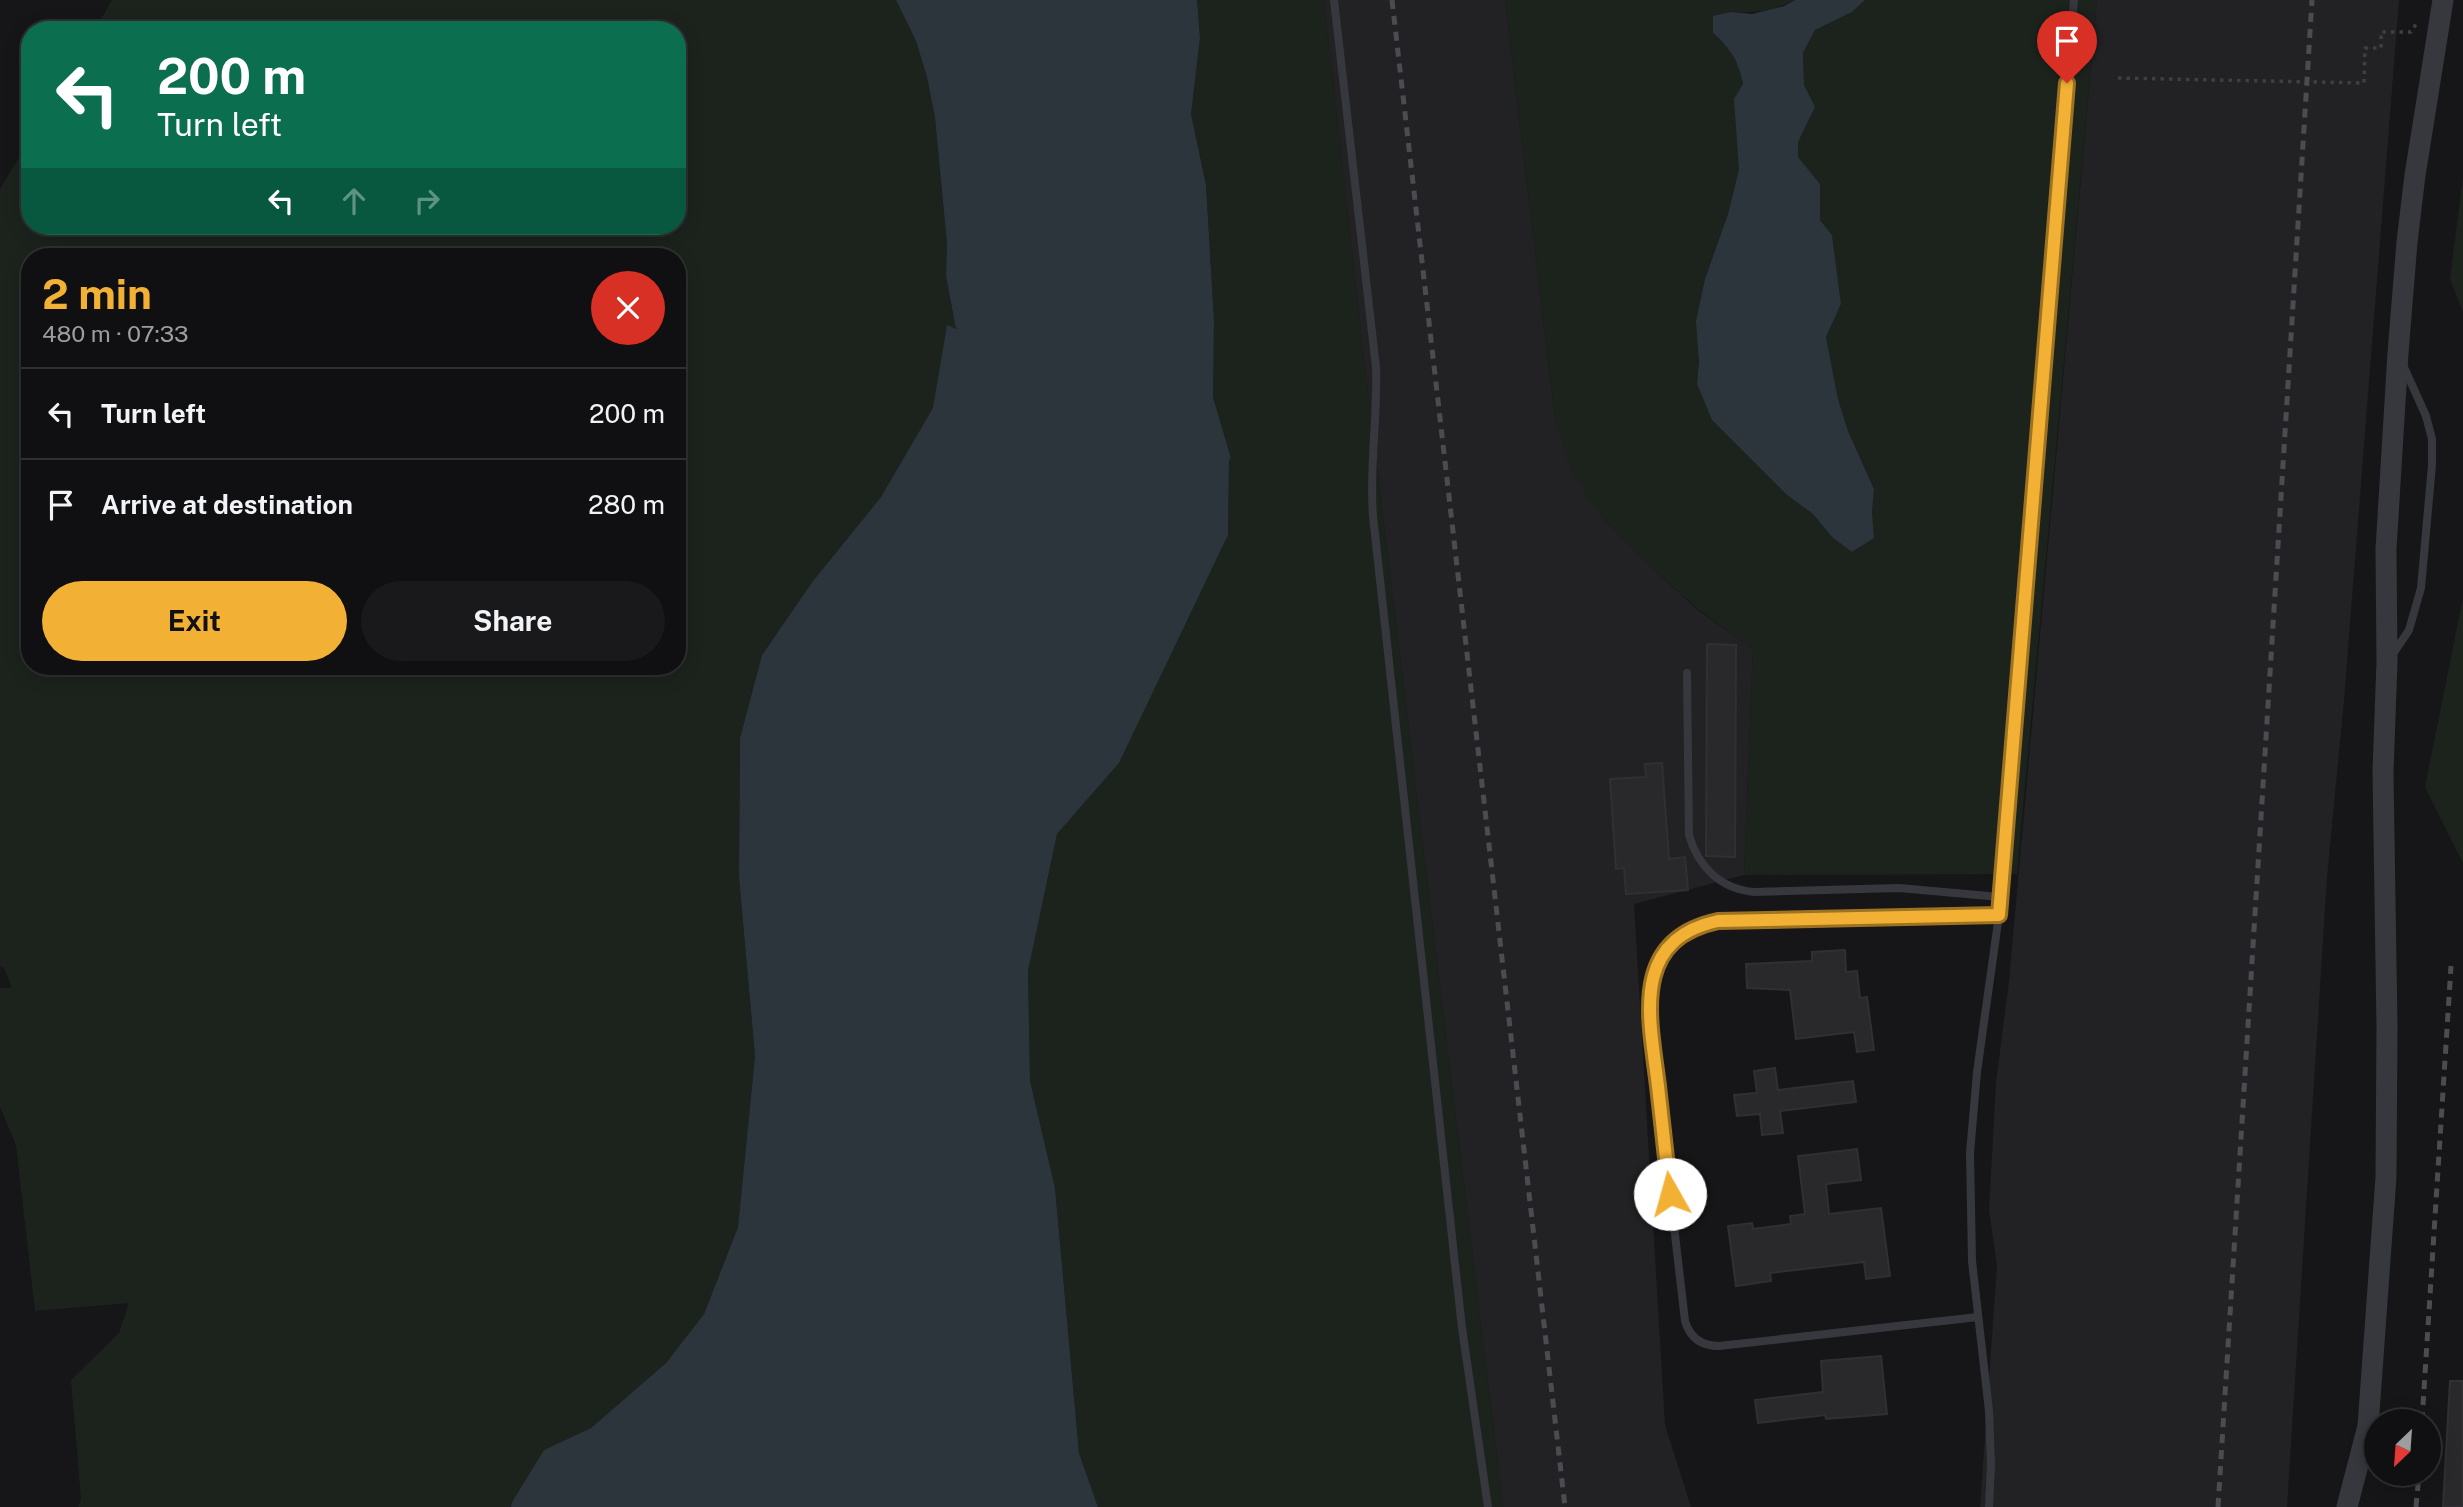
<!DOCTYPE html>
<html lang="en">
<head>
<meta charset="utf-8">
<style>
  :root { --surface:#101012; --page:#19191b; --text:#f1f3f6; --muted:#9c9d9f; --line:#303032; --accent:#f2b134 }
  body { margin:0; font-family:"Public Sans",sans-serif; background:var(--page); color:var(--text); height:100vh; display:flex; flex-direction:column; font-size:26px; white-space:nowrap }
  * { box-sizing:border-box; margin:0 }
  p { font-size:23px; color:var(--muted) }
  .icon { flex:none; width:38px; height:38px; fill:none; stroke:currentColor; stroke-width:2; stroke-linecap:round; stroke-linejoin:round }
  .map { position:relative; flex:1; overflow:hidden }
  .panel { position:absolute; left:21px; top:248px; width:665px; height:427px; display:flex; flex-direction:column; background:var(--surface); border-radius:28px; box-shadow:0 4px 18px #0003,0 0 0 2px var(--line) }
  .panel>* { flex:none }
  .hud { position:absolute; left:21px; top:21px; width:665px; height:214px; border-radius:28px; box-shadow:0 4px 18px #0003,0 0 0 2px var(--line); background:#0b6e4f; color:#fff; overflow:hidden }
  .needle { width:46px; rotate:205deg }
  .controls { position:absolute; left:2364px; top:1409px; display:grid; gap:14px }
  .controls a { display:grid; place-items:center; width:77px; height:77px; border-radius:50%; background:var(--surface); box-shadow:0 4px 18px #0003,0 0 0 2px var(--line); font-size:35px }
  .pin { position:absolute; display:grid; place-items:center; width:60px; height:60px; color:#fff; margin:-72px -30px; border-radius:50% 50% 50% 0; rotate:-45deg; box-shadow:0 0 7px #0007 }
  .pin .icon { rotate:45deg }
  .me { position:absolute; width:77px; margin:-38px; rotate:353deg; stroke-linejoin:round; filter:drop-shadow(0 0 5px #0008) }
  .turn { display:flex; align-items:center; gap:24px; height:147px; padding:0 21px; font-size:32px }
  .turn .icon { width:91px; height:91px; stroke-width:2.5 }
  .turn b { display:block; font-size:49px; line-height:60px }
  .lanes { display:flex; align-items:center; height:66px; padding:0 21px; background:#0003; justify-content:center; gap:35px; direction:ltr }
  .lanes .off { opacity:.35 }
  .round { display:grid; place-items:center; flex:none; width:74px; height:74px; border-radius:37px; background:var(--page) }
  .head { display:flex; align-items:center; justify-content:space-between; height:119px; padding:0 21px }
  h1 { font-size:42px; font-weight:700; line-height:52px; color:var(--accent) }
  .button { display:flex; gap:14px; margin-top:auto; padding:14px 21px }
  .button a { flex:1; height:80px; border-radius:42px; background:var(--accent); color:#111; font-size:28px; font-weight:700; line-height:80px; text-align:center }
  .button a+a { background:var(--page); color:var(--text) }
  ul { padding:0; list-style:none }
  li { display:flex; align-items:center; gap:21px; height:91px; padding:0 21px; border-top:2px solid var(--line) }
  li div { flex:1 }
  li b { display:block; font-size:26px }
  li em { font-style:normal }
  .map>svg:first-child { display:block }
  .built { fill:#222225 }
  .green { fill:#1c231d; fill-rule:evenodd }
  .water { fill:#2c353c }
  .building { fill:#29292c; stroke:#303034; stroke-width:2 }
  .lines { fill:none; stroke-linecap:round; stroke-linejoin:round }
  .path { stroke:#3d3f44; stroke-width:3.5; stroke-dasharray:3.5 5; stroke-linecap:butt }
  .service { stroke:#37383d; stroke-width:8 }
  .tertiary { stroke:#37383d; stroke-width:21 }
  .rail { stroke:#4a4c52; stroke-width:5; stroke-dasharray:9 7; stroke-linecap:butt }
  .route-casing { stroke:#9d7322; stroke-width:18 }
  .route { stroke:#f2b134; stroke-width:12 }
</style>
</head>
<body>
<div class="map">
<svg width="2463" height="1507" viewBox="0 0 2463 1507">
  <rect width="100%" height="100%" fill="#161618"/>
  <g class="built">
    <polygon points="1324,0 1505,0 1555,419 1600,515 1650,566 1699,611 1753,649 1744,875 1634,904 1665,1425 1691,1507 1503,1507 1366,376"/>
    <polygon points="2097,0 2399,0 2344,700 2327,877 2287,1507 1980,1507 1997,1266 1989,1210 1996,1083 2009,981"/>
  </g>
  <g class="green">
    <path d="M112,0H896L916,41L927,77L935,118L947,244L946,276L956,329L947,326L934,408L881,497L813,581L762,655L740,738L739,877L755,1056L738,1227L704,1314L666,1363L591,1428L544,1450L512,1502L511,1507H78L81,1499L71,1380L119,1333L129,1303L35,1311L16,1145L0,1107V988H12L4,968L0,966V189L30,139V226H677V30H95ZM30,257H677V667H30Z"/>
    <polygon points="1197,0 1324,0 1366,376 1503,1507 1098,1507 1079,1453 1055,1188 1030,1081 1028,971 1057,834 1119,763 1228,535 1229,459 1231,458 1213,397 1214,321 1206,185 1191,114 1200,38"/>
    <path d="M1505,0H1795C1775,10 1753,14 1731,12L1713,33L1729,47L1740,65L1743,84L1739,143V169L1728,214L1705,279L1697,384L1712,420L1787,495L1813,514L1832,537L1853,552L1874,537L1872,512L1874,489L1848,431L1838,399L1826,337L1841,304L1832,235L1820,220V184L1798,158V142L1815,107L1804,85L1803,53L1815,30L1852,12L1865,0H2097L2017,874L1744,875L1753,649L1699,610L1650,566L1600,515L1570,470L1555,419Z"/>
    <polygon points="2463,177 2463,312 2450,279"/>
    <polygon points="2463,598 2463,863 2425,787"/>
  </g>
  <g class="water">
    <polygon points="896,0 1197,0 1200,38 1191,114 1206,185 1214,321 1213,397 1231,458 1229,460 1228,535 1119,763 1057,834 1028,971 1030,1081 1055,1188 1079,1453 1098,1507 511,1507 512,1502 544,1450 591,1428 666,1363 704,1314 738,1227 755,1056 739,877 740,738 762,655 813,581 881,497 933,408 947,325 956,329 946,276 947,244 935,118 927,77 916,41"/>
    <path d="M1795,0H1865L1852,12L1815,30L1803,53L1804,85L1815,107L1798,142V157L1820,184V220L1832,235L1841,304L1826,337L1838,399L1848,431L1874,489L1872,512L1874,538L1852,552L1832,537L1813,514L1787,495L1712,420L1697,384L1699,361L1696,321L1705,279L1728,214L1739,169L1734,99L1743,84C1739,61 1730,48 1713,33V16L1731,12L1752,14L1784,6Z"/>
  </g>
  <g class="building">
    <polygon points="1707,644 1736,645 1735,857 1706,856"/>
    <polygon points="1662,763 1669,859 1685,857 1688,890 1626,894 1624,868 1616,869 1610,779 1646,777 1645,764"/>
    <polygon points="1845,950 1846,972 1857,971 1860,998 1867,997 1874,1050 1857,1052 1854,1032 1796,1039 1790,990 1747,988 1746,964 1812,961 1812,952"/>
    <polygon points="1775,1068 1778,1090 1853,1081 1856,1102 1780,1111 1783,1133 1762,1135 1760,1114 1737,1116 1734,1095 1757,1093 1754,1071"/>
    <polygon points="1857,1149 1861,1180 1826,1184 1829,1214 1881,1208 1890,1276 1866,1279 1864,1262 1770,1273 1771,1281 1736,1286 1728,1226 1752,1223 1753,1229 1791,1224 1790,1216 1805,1214 1798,1156"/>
    <polygon points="1881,1356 1887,1414 1826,1419 1825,1415 1758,1423 1755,1400 1823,1392 1821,1361"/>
    <polygon points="2450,1381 2463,1381 2463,1507 2443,1507"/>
  </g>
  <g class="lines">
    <polyline class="path" points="2118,78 2364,83 2365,48 2381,48 2381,32 2411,32 2418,21"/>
    <g class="service">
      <path d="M1334,0L1376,367C1378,417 1369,466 1373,516L1462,1328L1488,1507"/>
      <polyline points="2393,654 2409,630 2421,588 2432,465 2432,439 2426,416 2403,365"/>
      <path d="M1687,673L1689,835C1698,867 1721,889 1754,892L1899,888L2000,897"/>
      <path d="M1978,1317L1719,1346C1702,1346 1690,1338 1685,1321L1648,1001C1651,954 1687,924 1732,920L1999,915"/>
      <polyline points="1989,1507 1991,1464 1989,1411 1972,1261 1970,1153 1977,1072 1999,915 2074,0"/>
    </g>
    <polyline class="tertiary" points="2347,1507 2368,1426 2386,1177 2387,1027 2383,772 2387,662 2386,549 2398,353 2407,242 2415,175 2443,0"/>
    <g class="rail">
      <polyline points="1392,0 1565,1507"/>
      <polyline points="2422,1421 2451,966"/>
      <polyline points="2218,1507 2312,0"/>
      <polyline points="2416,1507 2419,1474"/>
    </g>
  </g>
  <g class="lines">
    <defs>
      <path id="route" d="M1670,1194C1666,1158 1662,1122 1658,1086C1650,1020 1629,940 1718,921L1999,915L2067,83"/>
    </defs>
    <use href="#route" class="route-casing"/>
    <use href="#route" class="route"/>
  </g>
</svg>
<div class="controls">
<a><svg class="needle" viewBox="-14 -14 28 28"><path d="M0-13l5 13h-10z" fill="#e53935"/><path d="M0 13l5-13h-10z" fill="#9c9d9f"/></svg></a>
</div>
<div class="pin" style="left:2067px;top:83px;background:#d93025"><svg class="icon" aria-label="arrive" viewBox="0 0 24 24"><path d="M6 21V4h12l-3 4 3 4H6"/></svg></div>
<svg class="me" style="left:1670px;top:1194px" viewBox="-20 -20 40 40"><circle r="19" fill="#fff"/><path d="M0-13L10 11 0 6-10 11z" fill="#f2b134"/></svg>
<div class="hud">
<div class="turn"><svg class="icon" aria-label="left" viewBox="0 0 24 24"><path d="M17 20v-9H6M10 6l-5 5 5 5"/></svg><div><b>200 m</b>Turn left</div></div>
<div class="lanes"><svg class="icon" aria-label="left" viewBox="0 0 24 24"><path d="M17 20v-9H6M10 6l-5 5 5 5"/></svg><svg class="icon off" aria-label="ahead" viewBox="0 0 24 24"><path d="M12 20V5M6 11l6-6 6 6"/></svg><svg class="icon off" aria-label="right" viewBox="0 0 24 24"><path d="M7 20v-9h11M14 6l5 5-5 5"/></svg></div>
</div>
<section class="panel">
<div class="head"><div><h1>2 min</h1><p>480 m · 07:33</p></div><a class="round" style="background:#d93025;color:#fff"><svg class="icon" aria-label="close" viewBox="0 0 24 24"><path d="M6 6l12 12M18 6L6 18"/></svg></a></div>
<ul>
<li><svg class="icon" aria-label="left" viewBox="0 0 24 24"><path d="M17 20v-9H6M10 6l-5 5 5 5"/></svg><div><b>Turn left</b></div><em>200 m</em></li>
<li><svg class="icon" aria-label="arrive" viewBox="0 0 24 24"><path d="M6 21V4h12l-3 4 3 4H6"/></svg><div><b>Arrive at destination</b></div><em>280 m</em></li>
</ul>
<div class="button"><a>Exit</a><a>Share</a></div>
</section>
</div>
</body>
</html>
